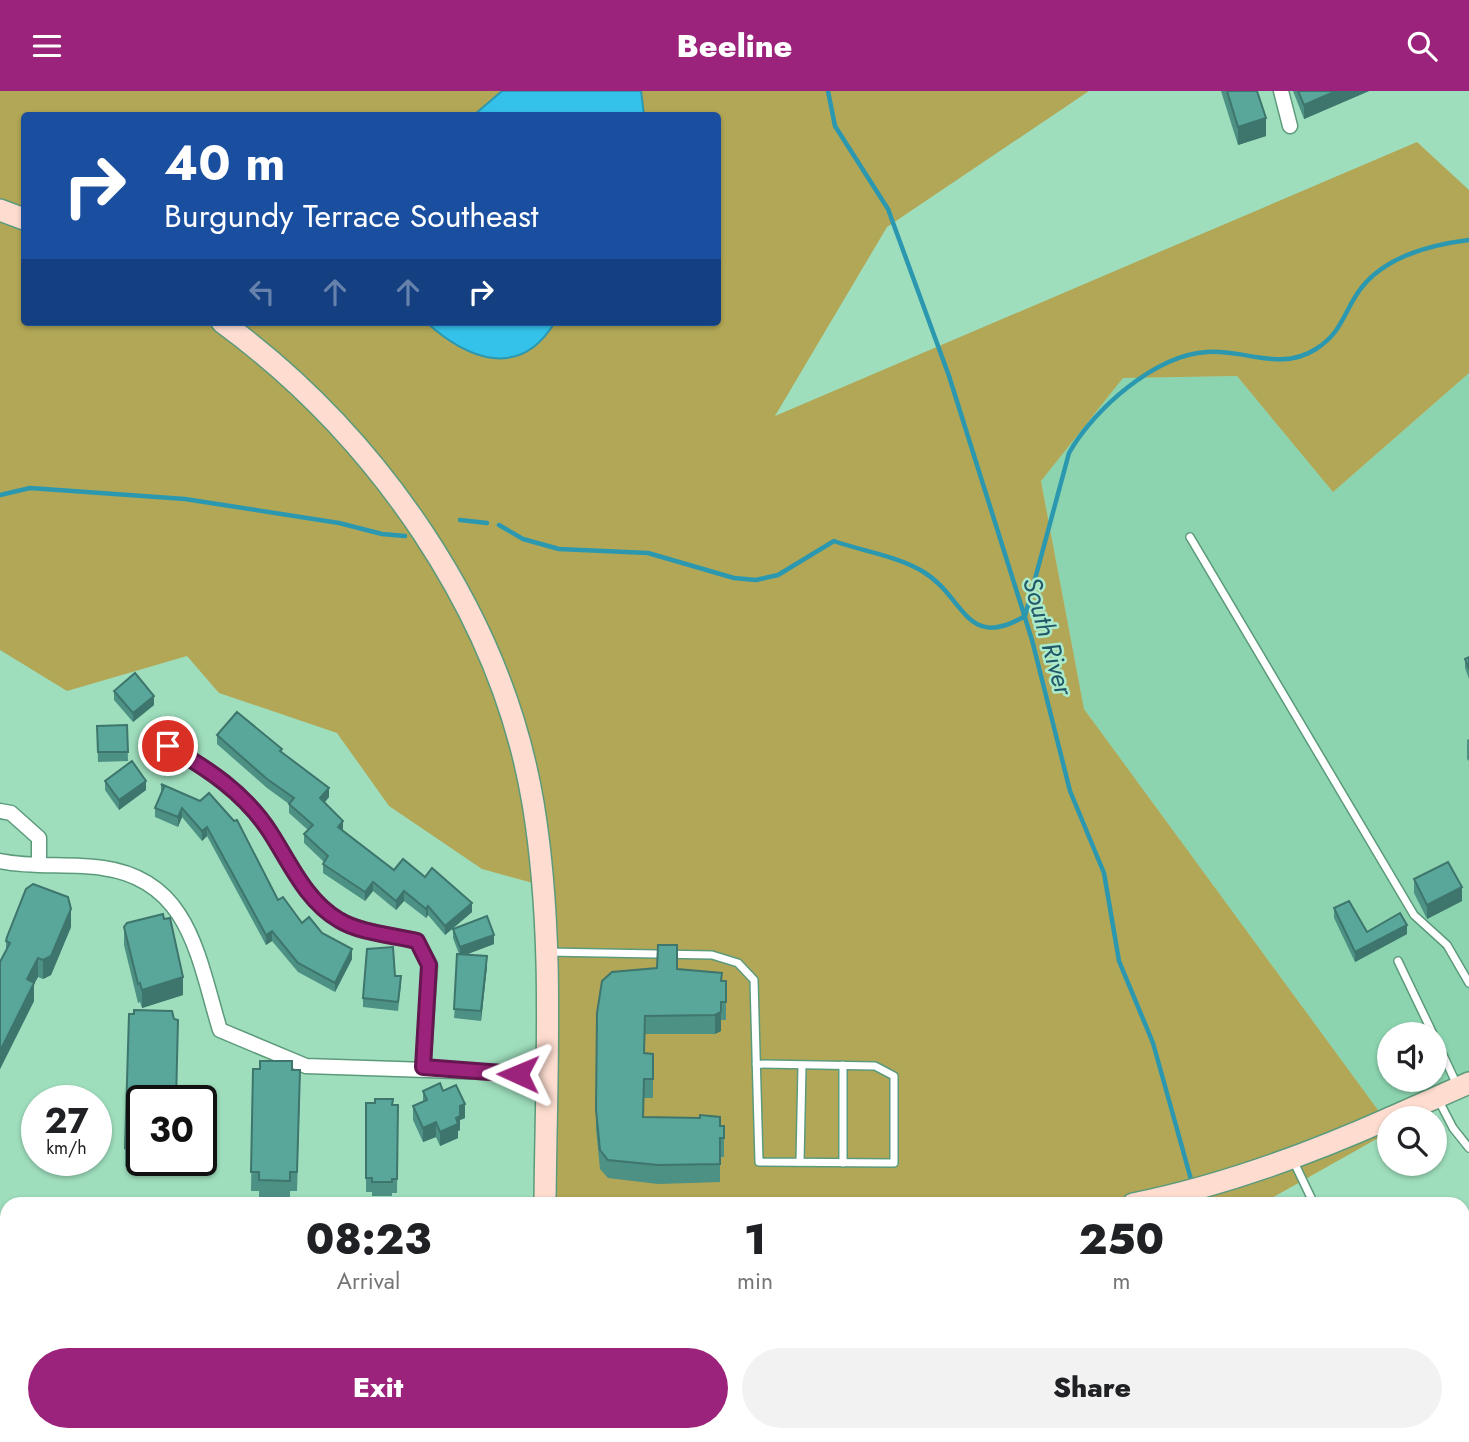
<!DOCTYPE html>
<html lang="en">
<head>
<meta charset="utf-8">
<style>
  :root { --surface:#fff; --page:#f2f2f2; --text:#202124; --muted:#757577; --accent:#9c237b }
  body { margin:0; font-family:Jost,sans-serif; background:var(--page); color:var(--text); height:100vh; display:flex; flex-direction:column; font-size:26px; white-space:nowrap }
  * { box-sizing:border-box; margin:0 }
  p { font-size:23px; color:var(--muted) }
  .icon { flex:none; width:38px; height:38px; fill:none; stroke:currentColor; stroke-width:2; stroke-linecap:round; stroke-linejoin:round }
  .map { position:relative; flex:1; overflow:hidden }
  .details { position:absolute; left:0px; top:1106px; width:1470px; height:245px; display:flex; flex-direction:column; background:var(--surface); border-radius:21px 21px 0 0; box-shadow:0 2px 5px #0004 }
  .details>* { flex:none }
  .banner { position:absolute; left:21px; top:21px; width:700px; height:214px; border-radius:7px; box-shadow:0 2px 5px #0004; background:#1a4fa0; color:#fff; overflow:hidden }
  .controls { position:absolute; left:1377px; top:931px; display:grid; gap:14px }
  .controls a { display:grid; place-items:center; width:70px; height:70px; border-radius:50%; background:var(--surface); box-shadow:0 2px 5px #0004; font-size:35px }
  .speed { position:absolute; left:21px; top:994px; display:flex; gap:14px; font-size:35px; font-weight:700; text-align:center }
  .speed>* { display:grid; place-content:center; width:91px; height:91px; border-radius:50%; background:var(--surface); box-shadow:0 2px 5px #0004; line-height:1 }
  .speed small { font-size:18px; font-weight:400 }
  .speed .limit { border:4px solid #111; border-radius:10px; background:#fff; color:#111 }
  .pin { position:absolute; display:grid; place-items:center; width:60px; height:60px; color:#fff; margin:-30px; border:4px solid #fff; border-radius:50%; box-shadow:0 2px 7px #0007 }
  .me { position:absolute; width:77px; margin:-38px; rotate:271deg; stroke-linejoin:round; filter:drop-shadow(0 0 5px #0008) }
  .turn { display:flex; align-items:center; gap:24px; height:147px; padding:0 28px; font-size:32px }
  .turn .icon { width:91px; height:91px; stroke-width:2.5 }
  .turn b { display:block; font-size:49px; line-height:60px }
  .lanes { display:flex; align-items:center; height:66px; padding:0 28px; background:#0003; justify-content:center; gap:35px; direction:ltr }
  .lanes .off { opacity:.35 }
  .eta { display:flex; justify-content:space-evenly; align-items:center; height:119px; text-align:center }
  .eta b { font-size:42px; font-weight:800; line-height:49px }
  .primary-button { display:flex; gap:14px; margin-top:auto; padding:14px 28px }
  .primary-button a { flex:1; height:80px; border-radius:42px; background:var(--accent); color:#fff; font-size:28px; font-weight:800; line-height:80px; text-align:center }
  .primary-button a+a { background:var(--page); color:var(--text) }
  header { display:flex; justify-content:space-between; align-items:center; height:91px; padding:0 28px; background:var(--accent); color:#fff; font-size:32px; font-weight:800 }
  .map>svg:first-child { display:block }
  .built { fill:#8cd4af; fill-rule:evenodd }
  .green { fill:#b2a756; fill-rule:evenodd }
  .water { fill:#34c2ea; stroke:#2c98b0; stroke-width:2 }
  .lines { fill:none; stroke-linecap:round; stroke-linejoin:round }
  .stream { stroke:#2c98b0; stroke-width:4.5 }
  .lane-casing { stroke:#5c9a7c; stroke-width:10 }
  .street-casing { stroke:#5c9a7c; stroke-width:17 }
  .secondary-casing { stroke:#5c9a7c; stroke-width:24 }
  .lane { stroke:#fff; stroke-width:7 }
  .street { stroke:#fff; stroke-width:14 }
  .secondary { stroke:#feddd0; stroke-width:21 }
  .wall { fill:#4d9084 }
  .shaded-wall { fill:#3e756c }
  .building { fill:#59a79a; stroke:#3e756c; stroke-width:2 }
  .route-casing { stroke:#651750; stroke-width:18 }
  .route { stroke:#9c237b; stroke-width:12 }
  .labels { text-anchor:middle; stroke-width:5; stroke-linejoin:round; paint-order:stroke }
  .water-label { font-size:26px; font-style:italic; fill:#215768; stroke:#abebca }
</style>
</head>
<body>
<header><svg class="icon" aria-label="menu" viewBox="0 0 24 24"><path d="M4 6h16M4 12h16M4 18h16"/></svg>Beeline<svg class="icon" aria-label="search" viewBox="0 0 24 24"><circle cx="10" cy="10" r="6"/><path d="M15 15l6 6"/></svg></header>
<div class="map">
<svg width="1469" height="1351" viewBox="0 0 1469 1351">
  <rect width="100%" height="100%" fill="#9edebd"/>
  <g class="built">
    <path d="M1469,282V995L1389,1034L1084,618L1041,389L1123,287L1237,285L1333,401ZM1390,943H1435V989H1390Z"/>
    <polygon points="483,1344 1260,1344 1207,1351 480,1351"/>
  </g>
  <path class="green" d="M0,0H1089L887,136L775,325L1417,51L1469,99V282L1333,401L1237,285L1123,287L1041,390L1084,618L1389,1034V1041L1261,1113H552L533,792L482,778L389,715L337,642L219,602L187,565L67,600L0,559ZM24,24H718V231H24Z"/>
  <g class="water">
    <polygon points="502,0 641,0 644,24 474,24"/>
    <path d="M426,231H555C520,289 468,269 426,231Z"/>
  </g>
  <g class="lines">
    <g class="stream">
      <polyline points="828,0 835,35 888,118 949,285 1032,549 1070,700 1104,782 1119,870 1153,952 1192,1092"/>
      <polyline points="0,404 30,397 185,408 339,432 382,443 405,445"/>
      <polyline points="460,429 487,432"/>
      <path d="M499,434L523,448L559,458L648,462L734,487L756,489L778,484L834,450C862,460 897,465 922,480C965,505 965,561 1025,525L1069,362C1093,319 1155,264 1207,261C1245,258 1280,281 1316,258C1341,242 1343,224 1357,203C1380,167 1429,154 1469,149"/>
      <polyline points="1243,1344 1244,1351"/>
    </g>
    <defs>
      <g id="lane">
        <polyline points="1190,446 1414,824 1447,854 1469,892"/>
        <polyline points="547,861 712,864 738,872 754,889 759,1071 894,1072 894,985 875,975 756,973"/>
        <polyline points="1398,870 1433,943"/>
        <polyline points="1435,947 1458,996"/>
        <polyline points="1439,1010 1453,1037 1469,1057"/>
        <polyline points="1293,1069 1314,1113"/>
        <polyline points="800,1071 802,975"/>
        <polyline points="843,1072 843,974"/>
        <polyline points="1463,1136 1469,1136"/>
        <polyline points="1463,1285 1469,1285"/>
        <polyline points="1463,1341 1469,1345"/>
      </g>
      <g id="street">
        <polyline points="1281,0 1290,35"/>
        <path d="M168,655C207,677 245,703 270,741C290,771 306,810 339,829C361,841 393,844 417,850L430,874L423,976"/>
        <polyline points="0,720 11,722 39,747 39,772"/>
        <path d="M0,770C33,777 69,772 103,777C190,789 198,867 220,939L306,975L546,983"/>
        <polyline points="584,1344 586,1351"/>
      </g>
      <g id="secondary">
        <polyline points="0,119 24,128"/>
        <path d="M222,231C376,344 501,521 533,712C555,844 546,980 545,1113"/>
        <polyline points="1390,1027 1469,992"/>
        <path d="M1133,1113C1222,1095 1307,1064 1390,1027"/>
        <polyline points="0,1143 7,1143"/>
      </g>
    </defs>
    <use href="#lane" class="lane-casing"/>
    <use href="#street" class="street-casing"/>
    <use href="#secondary" class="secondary-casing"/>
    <use href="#lane" class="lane"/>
    <use href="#street" class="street"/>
    <use href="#secondary" class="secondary"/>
  </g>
  <g class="wall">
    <polygon points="1221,0 1257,0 1266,45 1238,54"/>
    <polygon points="1293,0 1369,0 1304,28"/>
    <polygon points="1469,566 1469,588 1465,577 1465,568"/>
    <polygon points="114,600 154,614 133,631 114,609"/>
    <polygon points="127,634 128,670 98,671 97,635"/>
    <polygon points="217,644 282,662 329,706 324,712 343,739 394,779 472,821 445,844 428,824 426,827 404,810 396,819 373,800 365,810 323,782 323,773 324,771 304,752 304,743 308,739 289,722 289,713 267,697 217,653"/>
    <polygon points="1469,648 1469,670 1467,668 1467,649"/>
    <polygon points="105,690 146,699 119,719 105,699"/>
    <polygon points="161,693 200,710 278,809 302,832 322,842 352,868 335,901 298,881 272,850 266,854 207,745 202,750 182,726 178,736 155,726 155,717 161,703"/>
    <polygon points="1414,788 1462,810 1427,828 1414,802"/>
    <polygon points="1334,817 1367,841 1407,843 1355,871 1334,827"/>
    <polygon points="71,836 51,884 43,888 38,886 34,893 34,910 0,978 0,871 6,860 6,850"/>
    <polygon points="124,836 183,904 142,917 140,911 138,912 124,854"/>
    <polygon points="453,838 494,853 467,863 487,875 481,930 454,927 459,863 453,847"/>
    <polygon points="677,878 722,890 726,890 726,929 721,929 721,940 715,943 645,943 645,962 653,963 653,1007 644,1007 644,1026 724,1035 724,1066 720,1066 720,1091 658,1093 608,1087 600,1078 596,1038 596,1019 612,881"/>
    <polygon points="395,885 401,894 398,920 363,916 363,907"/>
    <polygon points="253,978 292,979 300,998 297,1100 290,1100 290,1108 259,1108 259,1100 251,1100"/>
    <polygon points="423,1000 443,1000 465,1027 460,1029 460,1039 458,1040 458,1047 440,1055 436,1046 423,1051 413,1029 413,1015 423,1011"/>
    <polygon points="142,1010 142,1069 176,1069 175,1075 172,1075 169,1083 132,1083 125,1075 125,1057"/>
    <polygon points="366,1012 398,1014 397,1102 392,1102 392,1105 372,1105 372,1101 366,1101"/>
    <polygon points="7,1196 7,1239 0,1239 0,1202 5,1202"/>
  </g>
  <g class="shaded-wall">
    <polygon points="1336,0 1369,0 1304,28 1304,14"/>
    <polygon points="1266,27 1266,45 1238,54 1238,36"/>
    <polygon points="154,605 154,614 133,631 133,622"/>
    <polygon points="146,690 146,699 119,719 119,709"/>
    <polygon points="329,697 329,706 320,717 320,707"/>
    <polygon points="182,717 182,726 178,736 178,726"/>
    <polygon points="343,730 343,739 338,736"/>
    <polygon points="207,736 207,745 202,750 202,740"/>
    <polygon points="373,791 373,800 365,810 365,801"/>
    <polygon points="1462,796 1462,810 1427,828 1427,814"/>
    <polygon points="404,800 404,810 396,819 396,810"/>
    <polygon points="472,812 472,821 445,844 445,835"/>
    <polygon points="428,815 428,824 426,827 426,818"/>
    <polygon points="71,818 71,836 51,884 43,888 43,869"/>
    <polygon points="1407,834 1407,843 1355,871 1355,861"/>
    <polygon points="272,840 272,850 266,854 266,844"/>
    <polygon points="494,844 494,853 460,866 460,856"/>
    <polygon points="352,858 352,868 335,901 335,892"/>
    <polygon points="487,865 487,875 481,930 481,920"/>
    <polygon points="38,867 38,886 34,893 34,910 0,978 0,960 27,888"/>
    <polygon points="183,886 183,904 142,917 142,899"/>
    <polygon points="721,911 721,940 715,943 715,924"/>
    <polygon points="465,1013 465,1027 460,1029 460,1039 458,1040 458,1047 440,1055 440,1041 456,1027 460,1015"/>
    <polygon points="436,1031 436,1046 423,1051 423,1037"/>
    <polygon points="169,1069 172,1069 172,1075 169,1083"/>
  </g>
  <g class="building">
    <polygon points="1227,0 1257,0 1266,27 1238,36"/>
    <polygon points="1298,0 1336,0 1304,14"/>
    <polygon points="1469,566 1469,578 1465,568"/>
    <polygon points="135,582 154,605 133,622 114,600"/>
    <polygon points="237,621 282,658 280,660 329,697 320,707 343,730 338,736 394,779 403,768 425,786 432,777 472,812 445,835 428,815 426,818 404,800 396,810 373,791 365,801 323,773 328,765 304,743 313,734 289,713 294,707 267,688 217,644"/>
    <polygon points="127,634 128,661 98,661 97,635"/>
    <polygon points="132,670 146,690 119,709 105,690"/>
    <polygon points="161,693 200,710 209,702 234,730 237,729 278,809 283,806 302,832 309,826 322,842 352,858 335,892 298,872 272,840 266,844 207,736 202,740 182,717 178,726 155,717 164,696"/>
    <polygon points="1448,771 1462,796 1427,814 1414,788"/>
    <polygon points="33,793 68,806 71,818 51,865 43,869 38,867 27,888 34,892 0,960 0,871 10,852 6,850 7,846 26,798"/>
    <polygon points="1349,810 1367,841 1400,822 1407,834 1355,861 1334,817"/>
    <polygon points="163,823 164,828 170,827 183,886 142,899 140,892 138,893 124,836 127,832"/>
    <polygon points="487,825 494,844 460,856 453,838"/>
    <polygon points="658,854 677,854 677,878 722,882 721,890 726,890 726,911 721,911 721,921 715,924 645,925 644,962 653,963 653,988 644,988 643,1026 700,1027 700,1024 720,1026 720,1035 724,1035 724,1047 720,1047 720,1073 658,1074 608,1069 600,1059 596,1019 597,922 602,890 612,881 657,877"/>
    <polygon points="393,856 395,885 401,885 398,911 363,907 367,858"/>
    <polygon points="457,863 487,865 481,920 454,918"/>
    <polygon points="134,919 172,920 174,928 178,929 176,1010 142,1010 142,1064 132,1064 125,1057 129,923 134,923"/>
    <polygon points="260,970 292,970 292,979 300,979 297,1081 290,1081 290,1090 259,1089 259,1081 251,1081 253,978 260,978"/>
    <polygon points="440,992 443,1000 456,994 465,1013 460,1015 460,1025 456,1027 458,1033 440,1041 436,1031 423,1037 413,1015 427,1009 423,1000"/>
    <polygon points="375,1008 393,1008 392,1014 398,1014 397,1088 392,1088 392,1091 372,1091 372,1087 366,1087 366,1012 375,1012"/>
    <polygon points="5,1196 7,1196 7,1229 0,1229 0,1202 5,1202"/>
  </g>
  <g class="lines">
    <defs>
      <path id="route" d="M168,655C207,677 245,702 270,741C290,772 306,810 339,829C360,842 393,844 417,850L429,874L423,976L518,983"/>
    </defs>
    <use href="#route" class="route-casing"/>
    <use href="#route" class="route"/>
  </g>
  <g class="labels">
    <g class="water-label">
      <text transform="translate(1048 545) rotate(74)" y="9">South River</text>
    </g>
  </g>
</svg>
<div class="controls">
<a><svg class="icon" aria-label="sound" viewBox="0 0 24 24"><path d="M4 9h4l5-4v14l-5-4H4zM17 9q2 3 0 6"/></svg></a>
<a><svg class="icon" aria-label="search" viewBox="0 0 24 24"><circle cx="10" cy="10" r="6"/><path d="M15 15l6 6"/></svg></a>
</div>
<div class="speed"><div>27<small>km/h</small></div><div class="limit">30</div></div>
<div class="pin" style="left:168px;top:655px;background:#d93025"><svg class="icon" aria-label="arrive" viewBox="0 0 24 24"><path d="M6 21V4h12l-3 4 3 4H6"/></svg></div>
<svg class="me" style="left:518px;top:983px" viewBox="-20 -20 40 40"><path d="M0-17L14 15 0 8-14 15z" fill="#9c237b" stroke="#fff" stroke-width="4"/></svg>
<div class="banner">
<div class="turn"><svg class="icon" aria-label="right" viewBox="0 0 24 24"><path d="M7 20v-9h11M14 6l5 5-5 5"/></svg><div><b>40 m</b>Burgundy Terrace Southeast</div></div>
<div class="lanes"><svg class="icon off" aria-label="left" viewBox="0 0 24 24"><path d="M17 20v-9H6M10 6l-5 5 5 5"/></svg><svg class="icon off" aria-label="ahead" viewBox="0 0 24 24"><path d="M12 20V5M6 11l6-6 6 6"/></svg><svg class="icon off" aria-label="ahead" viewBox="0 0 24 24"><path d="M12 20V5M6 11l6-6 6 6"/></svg><svg class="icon" aria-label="right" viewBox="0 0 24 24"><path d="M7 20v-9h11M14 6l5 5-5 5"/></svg></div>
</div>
<section class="details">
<div class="eta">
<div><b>08:23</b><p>Arrival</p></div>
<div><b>1</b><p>min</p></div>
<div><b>250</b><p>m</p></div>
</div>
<div class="primary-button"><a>Exit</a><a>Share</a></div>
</section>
</div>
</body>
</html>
